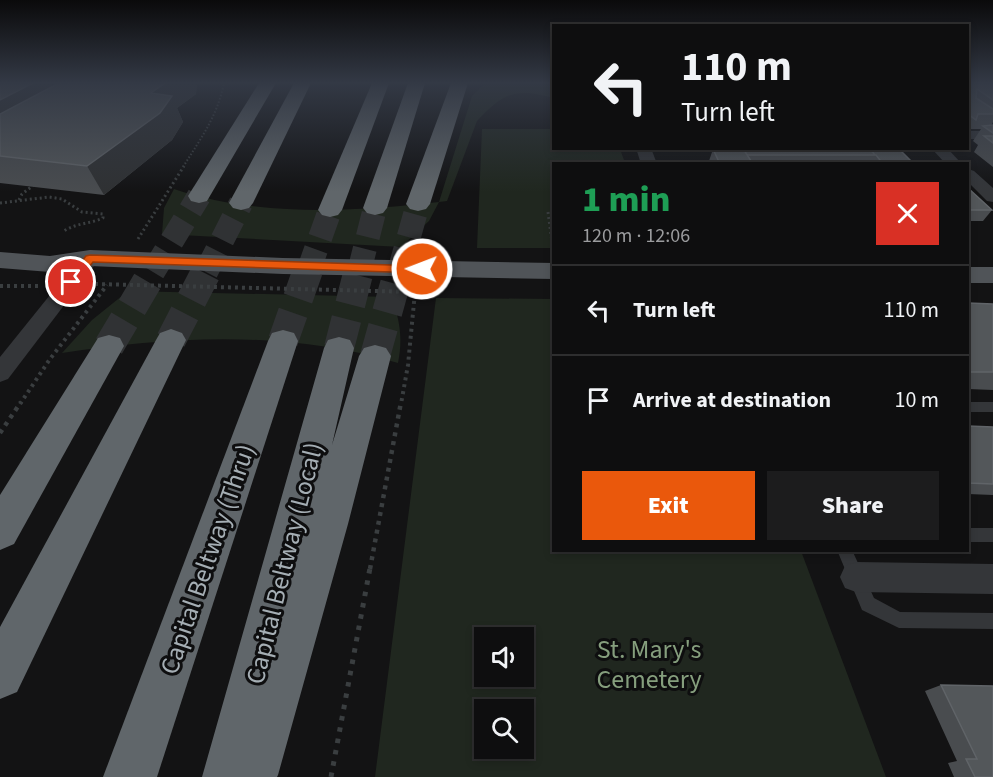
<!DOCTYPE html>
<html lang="en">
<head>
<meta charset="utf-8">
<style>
  :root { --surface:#0e0e0f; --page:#1c1c1d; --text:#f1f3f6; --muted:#9b9c9e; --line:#2e2e2f; --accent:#ea580c }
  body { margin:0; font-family:"Source Sans 3",sans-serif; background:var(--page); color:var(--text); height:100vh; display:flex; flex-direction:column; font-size:22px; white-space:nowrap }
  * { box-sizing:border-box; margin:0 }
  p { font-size:20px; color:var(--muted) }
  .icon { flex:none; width:33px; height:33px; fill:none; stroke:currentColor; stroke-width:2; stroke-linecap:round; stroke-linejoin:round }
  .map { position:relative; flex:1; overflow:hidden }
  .sheet { position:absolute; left:552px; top:162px; width:417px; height:390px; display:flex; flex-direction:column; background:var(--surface); border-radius:0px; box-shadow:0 3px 9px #0003,0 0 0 2px var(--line) }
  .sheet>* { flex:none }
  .banner { position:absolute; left:552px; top:24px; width:417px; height:126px; border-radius:0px; box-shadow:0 3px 9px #0003,0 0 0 2px var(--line); background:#0e0e0f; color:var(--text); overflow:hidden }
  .buttons { position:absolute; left:474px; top:627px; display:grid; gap:12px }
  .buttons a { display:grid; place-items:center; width:60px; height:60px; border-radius:0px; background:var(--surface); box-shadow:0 3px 9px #0003,0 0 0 2px var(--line); font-size:30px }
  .pin { position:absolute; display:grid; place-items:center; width:51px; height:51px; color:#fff; margin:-26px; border:3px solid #fff; border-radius:50%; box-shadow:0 2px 6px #0007 }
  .me { position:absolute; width:66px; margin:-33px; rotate:271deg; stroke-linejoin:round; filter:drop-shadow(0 0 4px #0008) }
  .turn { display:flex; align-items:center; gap:21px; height:126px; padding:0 30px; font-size:27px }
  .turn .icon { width:78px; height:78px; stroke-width:2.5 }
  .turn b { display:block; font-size:42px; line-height:51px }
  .round { display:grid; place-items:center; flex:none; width:63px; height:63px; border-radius:0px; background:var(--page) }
  .head { display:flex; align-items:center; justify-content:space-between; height:102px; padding:0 30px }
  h1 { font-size:36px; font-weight:800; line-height:45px; color:#1e9e55 }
  .cta { display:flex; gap:12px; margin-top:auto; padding:12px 30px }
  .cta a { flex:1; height:69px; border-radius:0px; background:var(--accent); color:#fff; font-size:24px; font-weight:800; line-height:69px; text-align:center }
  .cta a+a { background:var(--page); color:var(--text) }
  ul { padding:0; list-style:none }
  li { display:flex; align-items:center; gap:18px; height:90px; padding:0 30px; border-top:2px solid var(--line) }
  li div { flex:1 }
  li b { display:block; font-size:22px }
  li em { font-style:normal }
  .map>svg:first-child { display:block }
  .green { fill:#20271f; fill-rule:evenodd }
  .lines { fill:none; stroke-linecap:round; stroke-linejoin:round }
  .motorway-tunnel-far1 { stroke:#303234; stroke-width:24; stroke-dasharray:24 12; stroke-linecap:butt }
  .motorway-tunnel { stroke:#303234; stroke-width:30; stroke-dasharray:30 15; stroke-linecap:butt }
  .path-far4 { stroke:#3a3e40; stroke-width:2; stroke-dasharray:1.5 2; stroke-linecap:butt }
  .path-far3 { stroke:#3a3e40; stroke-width:3; stroke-dasharray:2 3; stroke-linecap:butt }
  .path-far2 { stroke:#3a3e40; stroke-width:4; stroke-dasharray:3 4; stroke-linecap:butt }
  .path-far1 { stroke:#3a3e40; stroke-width:4.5; stroke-dasharray:4 5; stroke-linecap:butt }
  .path { stroke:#3a3e40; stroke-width:5; stroke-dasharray:4.5 7; stroke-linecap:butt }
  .service { fill:#343639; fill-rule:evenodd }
  .minor { fill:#343639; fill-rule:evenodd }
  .primary { fill:#505458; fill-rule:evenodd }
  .motorway { fill:#60666a; fill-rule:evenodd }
  .wall { fill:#494c4f }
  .shaded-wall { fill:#2f3133 }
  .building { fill:#53575a; stroke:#606468; stroke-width:1.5 }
  .route { fill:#ea580c; stroke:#983908; stroke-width:1.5 }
  .labels { text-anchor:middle; stroke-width:6; stroke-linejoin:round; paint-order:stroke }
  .near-street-label { font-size:26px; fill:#a5aeb4; stroke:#0e0e0f }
  .near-park-label { font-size:26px; fill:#859e7d; stroke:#0e0e0f }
</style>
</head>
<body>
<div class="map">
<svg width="993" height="777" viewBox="0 0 993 777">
  <rect width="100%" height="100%" fill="#131314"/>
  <g class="green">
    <path d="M485,83H553V98C516,88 504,92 477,121L447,201L439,202L429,221L401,247L162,234L164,208L174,189C258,217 352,212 439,202L472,96Z"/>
    <polygon points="482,129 553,129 554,148 620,149 625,163 554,164 553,248 477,248"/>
    <path d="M128,291L391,297C400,319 403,339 398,363C287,330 175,336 62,353L92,320Z"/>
    <path d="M436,298L553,299L554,550L801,551L886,777H375ZM484,638H524V676H484ZM484,710H524V748H484Z"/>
  </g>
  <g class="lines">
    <g class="motorway-tunnel-far1">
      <polyline points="153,272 199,196"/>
      <polyline points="206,272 241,203"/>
      <polyline points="308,272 330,210"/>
      <polyline points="359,272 375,208"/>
      <polyline points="399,272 418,204"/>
    </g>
    <g class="motorway-tunnel">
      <polyline points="171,340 207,270"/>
      <polyline points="283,341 308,270"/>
      <polyline points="109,346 154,270"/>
      <polyline points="339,348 359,270"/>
      <polyline points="375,356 399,270"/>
    </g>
    <path class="path-far4" d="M183,167C201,138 217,117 224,83"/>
    <g class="path-far3">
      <polyline points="19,200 22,194 35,184"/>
      <path d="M0,203L49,197L62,199L82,212L103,214V218C90,224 76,223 64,231"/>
      <polyline points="548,212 553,250"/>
      <polyline points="138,239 184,166"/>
    </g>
    <g class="path-far2">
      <polyline points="95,284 415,292 408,365 401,404"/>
      <polyline points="0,286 41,286"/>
      <polyline points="20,404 50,359 107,285"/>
    </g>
    <g class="path-far1">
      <polyline points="0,433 21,402"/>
      <polyline points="370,569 401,402"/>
    </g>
    <polyline class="path" points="331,777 370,568"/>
    <g class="service">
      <rect x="968" y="402" width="25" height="10"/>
      <rect x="968" y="528" width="25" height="14"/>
      <polygon points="837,550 852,550 874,598 900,612 993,613 993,629 899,628 862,610"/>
    </g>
    <g class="minor">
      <rect x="968" y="131" width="25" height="8"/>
      <polygon points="636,148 651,148 657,164 641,164"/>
      <polygon points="931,148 947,148 962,164 946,164"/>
      <polygon points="968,169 974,171 993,188 993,202 987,201 968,182"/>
      <polygon points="90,252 97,254 100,258 8,379 0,382 0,357 83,254"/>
      <polygon points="856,562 993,564 993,594 856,592 845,588 840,577 845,566"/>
    </g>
    <g class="primary">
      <polygon points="90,250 283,258 554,263 554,279 283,274 90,266 50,272 0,268 0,252 50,256"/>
      <rect x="968" y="267" width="25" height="16"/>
    </g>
    <g class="motorway">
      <polygon points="259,83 276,83 207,201 199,203 191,201 188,196"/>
      <polygon points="294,83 311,83 253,203 249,208 241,210 233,208 229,203"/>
      <polygon points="372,83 389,83 342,210 338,215 330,217 322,215 318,210"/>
      <polygon points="408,83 425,83 387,208 383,213 375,215 367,213 363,208"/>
      <polygon points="451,83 468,83 430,204 426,209 418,211 410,209 406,204"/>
      <polygon points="171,329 182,333 186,340 17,692 0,699 0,627 156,340 160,333"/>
      <polygon points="283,330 294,333 298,341 157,777 103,777 268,341 272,333"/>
      <polygon points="109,335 120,338 124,346 14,544 0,550 0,495 98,338"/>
      <polygon points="339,337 350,340 354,348 332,445 359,356 364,348 375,345 386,348 391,356 348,524 278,775 277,777 202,777 324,348 328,340"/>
    </g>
  </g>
  <g class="wall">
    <polygon points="0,83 197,83 196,94 177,108 183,122 172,140 104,195 0,183"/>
    <polygon points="968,83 993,83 993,122 991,126 993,125 993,167 974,152 978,145 973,141 981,129 970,129 968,133"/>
    <polygon points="733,148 869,148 871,151 914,164 711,164 709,161 713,149 733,150"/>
    <polygon points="968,188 992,210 983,221 968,221"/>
    <polygon points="968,303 993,304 993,390 968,389"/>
    <polygon points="968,426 993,427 993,495 968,494"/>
    <polygon points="941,685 993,777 954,777 948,763 957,761 925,691"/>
  </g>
  <g class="shaded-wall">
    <polygon points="33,83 93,83 0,137 0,100"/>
    <polygon points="165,83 197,83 196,94 177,108 183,122 172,140 104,195 87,166 151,93"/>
  </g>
  <g class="building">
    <polygon points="0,83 33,83 0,100"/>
    <polygon points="59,83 165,83 151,93 172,96 160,113 87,166 0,156 0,114"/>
    <polygon points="968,83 993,83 993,100 977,89 976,98 993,109 993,114 978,114 976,120 968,114"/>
    <polygon points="993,125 993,133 983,126"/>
    <polygon points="984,136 993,136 993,143"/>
    <polygon points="743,148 869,148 875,155 871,150 901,151 914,164 883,164 876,155 747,155"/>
    <polygon points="713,149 744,150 753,164 720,164"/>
    <polygon points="968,188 992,210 968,210"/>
    <polygon points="968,303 993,304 993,372 968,372"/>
    <polygon points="968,426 993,427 993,484 968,483"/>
    <polygon points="941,685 993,686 993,777 975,777 966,759 977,759"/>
  </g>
  <linearGradient id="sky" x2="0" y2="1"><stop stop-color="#0a0a0b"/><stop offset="0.43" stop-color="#333945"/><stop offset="1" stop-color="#333945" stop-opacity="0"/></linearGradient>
  <rect width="993" height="192" fill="url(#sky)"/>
  <polygon class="route" points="90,255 422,266 427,269 422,273 93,262 75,285 67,285 67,279 86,256"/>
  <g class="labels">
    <g class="near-street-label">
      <text transform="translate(207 559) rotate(-71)" y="9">Capital Beltway (Thru)</text>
      <text transform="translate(284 563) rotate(-76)" y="9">Capital Beltway (Local)</text>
    </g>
    <g class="near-park-label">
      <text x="649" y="658">St. Mary's<tspan x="649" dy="30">Cemetery</tspan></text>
    </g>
  </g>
</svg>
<div class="buttons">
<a><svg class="icon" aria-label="sound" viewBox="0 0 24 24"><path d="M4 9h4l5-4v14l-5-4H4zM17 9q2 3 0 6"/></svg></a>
<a><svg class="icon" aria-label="search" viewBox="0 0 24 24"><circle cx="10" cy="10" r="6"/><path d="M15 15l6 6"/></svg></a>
</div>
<div class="pin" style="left:71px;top:282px;background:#d93025"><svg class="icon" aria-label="arrive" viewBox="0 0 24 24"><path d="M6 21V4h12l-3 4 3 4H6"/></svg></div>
<svg class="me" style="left:422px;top:269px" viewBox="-20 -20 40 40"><circle r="17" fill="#ea580c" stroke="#fff" stroke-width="3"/><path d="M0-11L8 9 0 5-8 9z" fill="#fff"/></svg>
<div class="banner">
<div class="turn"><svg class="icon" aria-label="left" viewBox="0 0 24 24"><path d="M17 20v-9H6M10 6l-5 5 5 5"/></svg><div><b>110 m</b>Turn left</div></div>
</div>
<section class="sheet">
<div class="head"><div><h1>1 min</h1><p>120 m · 12:06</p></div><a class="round" style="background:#d93025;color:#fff"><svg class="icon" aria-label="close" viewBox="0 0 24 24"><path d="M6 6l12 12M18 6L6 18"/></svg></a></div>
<ul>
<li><svg class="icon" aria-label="left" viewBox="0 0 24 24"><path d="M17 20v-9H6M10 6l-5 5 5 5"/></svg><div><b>Turn left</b></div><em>110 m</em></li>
<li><svg class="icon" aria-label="arrive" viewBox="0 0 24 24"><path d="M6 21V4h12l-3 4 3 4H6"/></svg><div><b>Arrive at destination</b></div><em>10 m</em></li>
</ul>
<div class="cta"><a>Exit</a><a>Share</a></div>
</section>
</div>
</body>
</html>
